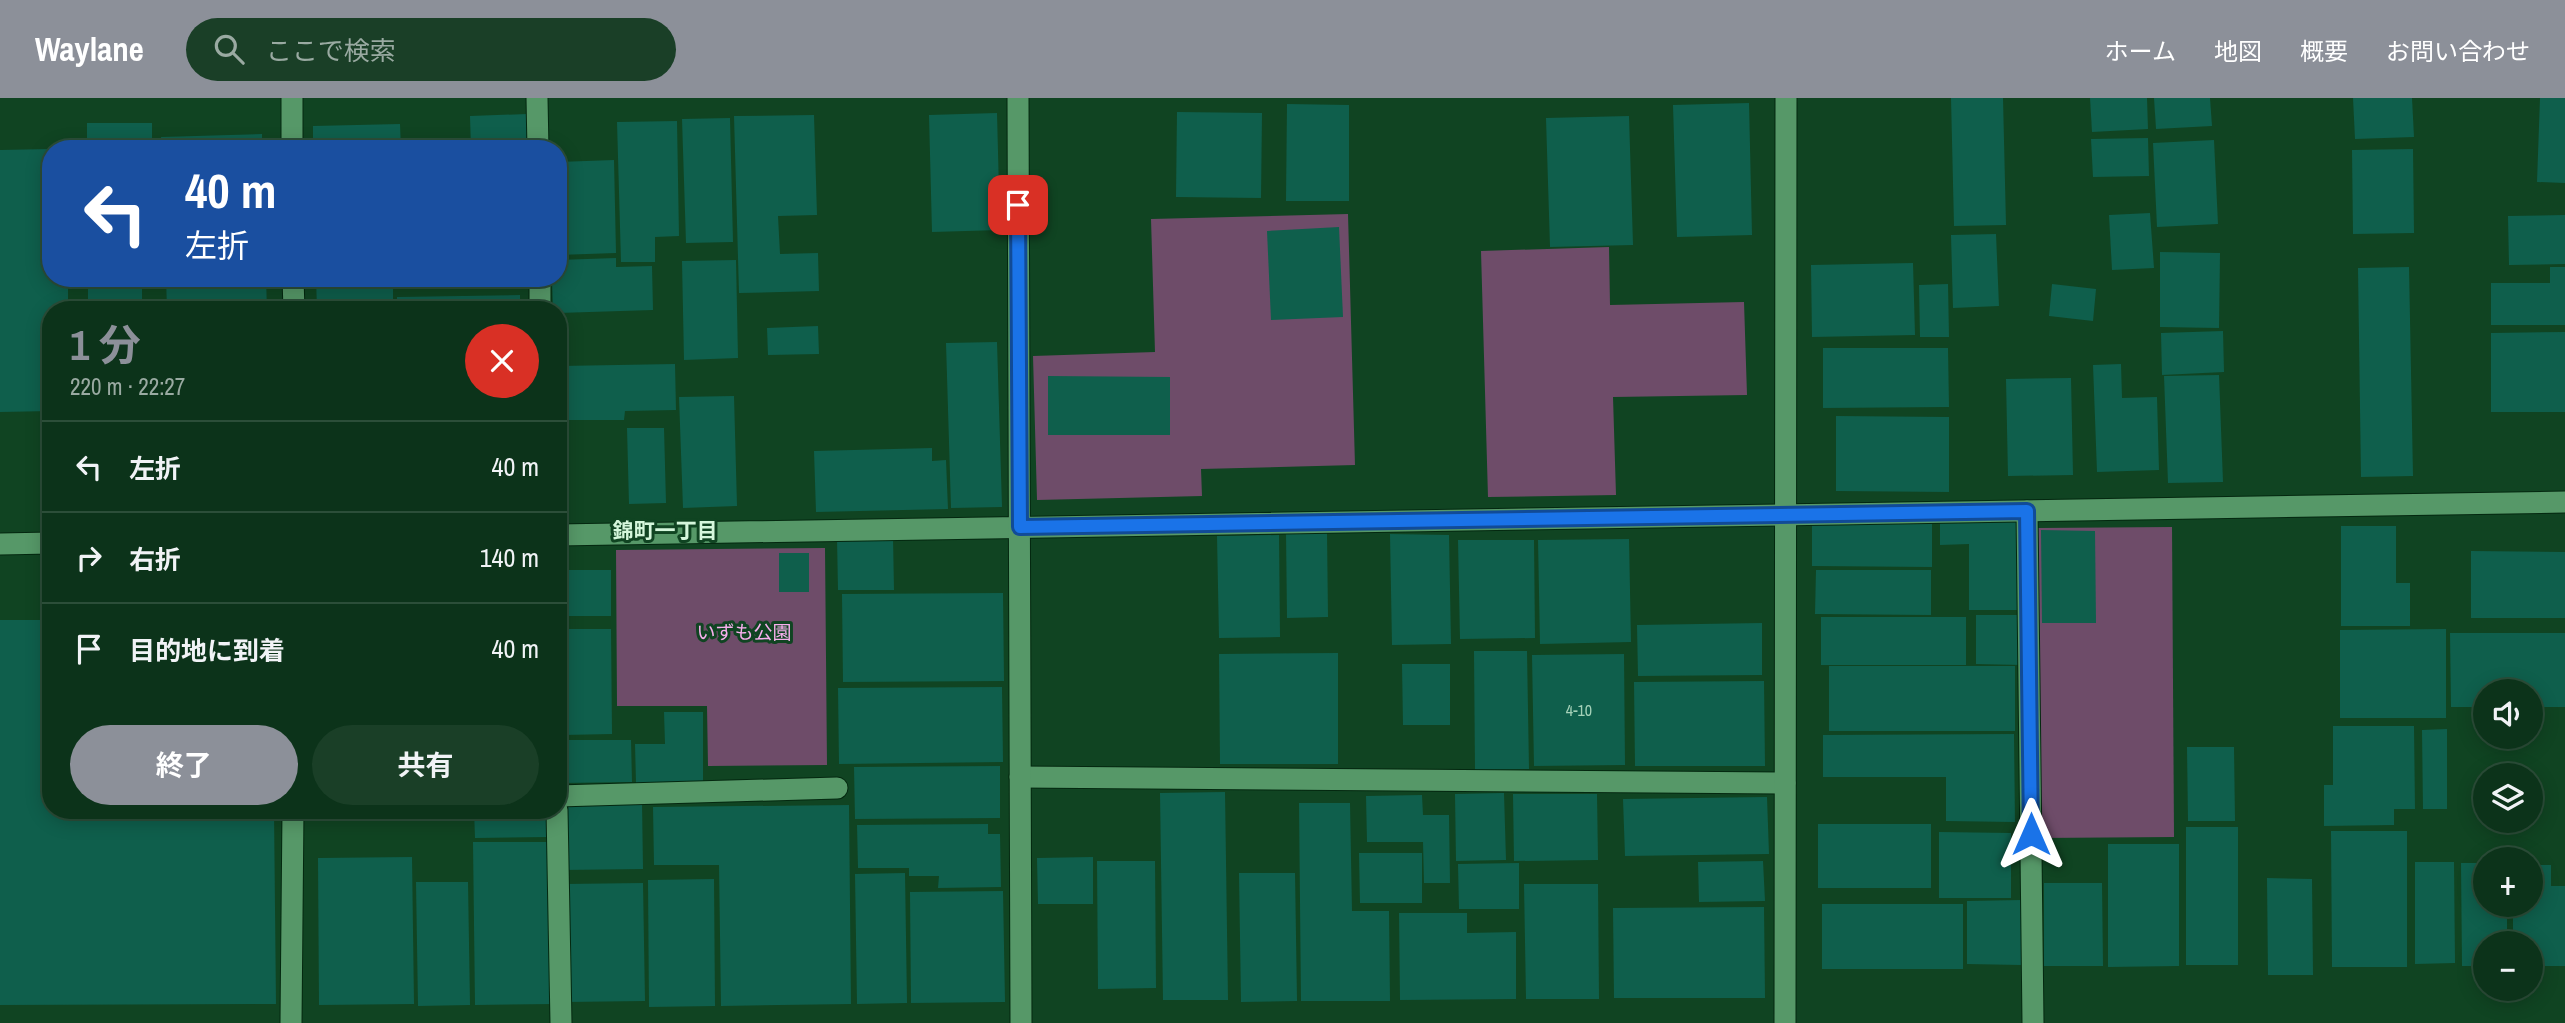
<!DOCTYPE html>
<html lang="ja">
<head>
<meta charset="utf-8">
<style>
  :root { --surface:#0c331a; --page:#1a3f27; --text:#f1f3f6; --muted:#9aaaa2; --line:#2c4e39; --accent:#8c9099 }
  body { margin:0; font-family:"Archivo Narrow","Noto Sans JP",sans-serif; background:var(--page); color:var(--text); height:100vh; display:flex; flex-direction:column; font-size:26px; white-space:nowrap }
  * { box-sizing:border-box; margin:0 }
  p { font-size:23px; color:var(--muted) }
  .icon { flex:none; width:38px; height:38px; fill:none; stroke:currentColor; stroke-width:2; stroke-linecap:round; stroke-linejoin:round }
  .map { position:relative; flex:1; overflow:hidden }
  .side { position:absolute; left:42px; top:203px; width:525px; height:518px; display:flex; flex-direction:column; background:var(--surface); border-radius:28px; box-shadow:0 4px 18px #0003,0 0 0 2px var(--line) }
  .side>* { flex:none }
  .top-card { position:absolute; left:42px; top:42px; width:525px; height:147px; border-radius:28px; box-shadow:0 4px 18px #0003,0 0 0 2px var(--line); background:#1a4fa0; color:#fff; overflow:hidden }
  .fabs { position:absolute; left:2473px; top:581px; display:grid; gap:14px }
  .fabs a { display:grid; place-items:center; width:70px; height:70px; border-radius:50%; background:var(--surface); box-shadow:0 4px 18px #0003,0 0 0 2px var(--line); font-size:35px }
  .pin { position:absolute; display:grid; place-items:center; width:60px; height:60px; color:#fff; margin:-30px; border-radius:14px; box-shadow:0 4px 10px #0006 }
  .me { position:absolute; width:77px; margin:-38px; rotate:0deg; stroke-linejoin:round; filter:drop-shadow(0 0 5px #0008) }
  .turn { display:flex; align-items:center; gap:24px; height:147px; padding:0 28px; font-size:32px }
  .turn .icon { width:91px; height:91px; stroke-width:2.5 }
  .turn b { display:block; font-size:49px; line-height:60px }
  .round { display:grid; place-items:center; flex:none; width:74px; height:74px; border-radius:37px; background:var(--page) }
  .headline { display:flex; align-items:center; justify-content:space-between; height:119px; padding:0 28px }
  h1 { font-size:42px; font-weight:700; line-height:52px; color:var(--accent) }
  .cta { display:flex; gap:14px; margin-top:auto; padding:14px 28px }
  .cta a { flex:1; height:80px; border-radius:42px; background:var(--accent); color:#fff; font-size:28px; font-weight:700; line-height:80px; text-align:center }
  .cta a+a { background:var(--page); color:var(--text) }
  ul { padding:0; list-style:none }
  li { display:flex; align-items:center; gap:21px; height:91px; padding:0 28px; border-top:2px solid var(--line) }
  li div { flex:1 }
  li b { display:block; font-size:26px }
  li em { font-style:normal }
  header { display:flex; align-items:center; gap:42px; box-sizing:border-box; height:98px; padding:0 35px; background:var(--accent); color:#fff }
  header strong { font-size:33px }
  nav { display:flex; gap:38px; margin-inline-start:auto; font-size:24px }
  .search { width:490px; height:63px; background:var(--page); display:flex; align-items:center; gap:18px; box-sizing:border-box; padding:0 24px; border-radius:38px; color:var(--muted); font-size:26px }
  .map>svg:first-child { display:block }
  .green { fill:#6e4c69 }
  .building { fill:#0f5f4c }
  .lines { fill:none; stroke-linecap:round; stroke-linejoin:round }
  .service-casing { stroke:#042810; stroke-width:23 }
  .minor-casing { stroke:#042810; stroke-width:23 }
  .service { stroke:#569868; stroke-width:21 }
  .minor { stroke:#569868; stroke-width:21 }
  .route-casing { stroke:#114b97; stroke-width:18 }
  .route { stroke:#1a73e8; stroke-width:12 }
  .labels { text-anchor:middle; stroke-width:6; stroke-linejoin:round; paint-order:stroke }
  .number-label { font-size:16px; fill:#a4d1b8 }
  .park-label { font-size:19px; fill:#f8afee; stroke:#104422 }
  .neighbourhood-label { font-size:21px; font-weight:bold; fill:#d5f7dc; stroke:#104422 }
</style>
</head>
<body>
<header>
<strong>Waylane</strong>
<div class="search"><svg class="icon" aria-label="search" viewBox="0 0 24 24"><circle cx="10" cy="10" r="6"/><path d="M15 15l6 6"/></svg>ここで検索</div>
<nav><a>ホーム</a><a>地図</a><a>概要</a><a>お問い合わせ</a></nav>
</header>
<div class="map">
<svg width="2565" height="925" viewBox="0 0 2565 925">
  <rect width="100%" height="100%" fill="#104422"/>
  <g class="green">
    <polygon points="1348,116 1355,367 1201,371 1202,398 1037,402 1033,258 1155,254 1151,121"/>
    <polygon points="1609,149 1610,207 1744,204 1747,297 1613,299 1616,397 1488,399 1481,153"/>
    <polygon points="2172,429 2174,739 2039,740 2038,430"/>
    <polygon points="825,450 827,667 708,668 707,608 617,608 616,452"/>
  </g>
  <g class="building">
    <polygon points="1951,0 2003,0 2006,127 1954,128"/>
    <polygon points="2090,0 2147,0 2148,31 2092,34"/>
    <polygon points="2154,0 2210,0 2212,28 2156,31"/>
    <polygon points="2353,0 2412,0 2414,39 2355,41"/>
    <polygon points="2540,0 2565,0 2565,85 2537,84"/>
    <polygon points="1749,5 1752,137 1677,139 1673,7"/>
    <polygon points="1287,6 1349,7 1349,103 1286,103"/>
    <polygon points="1177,14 1262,15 1261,100 1176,99"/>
    <polygon points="997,15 1000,132 932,134 929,17"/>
    <polygon points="527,16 528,51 471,51 470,18"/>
    <polygon points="814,17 817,117 778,118 780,156 818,155 819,193 739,195 734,18"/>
    <polygon points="1629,18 1633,147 1550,149 1546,20"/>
    <polygon points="730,20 733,144 686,145 682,21"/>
    <polygon points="677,23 679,138 655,139 655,164 621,164 617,24"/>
    <rect x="87" y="25" width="65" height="26"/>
    <polygon points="400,26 401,51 313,51 313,28"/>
    <polygon points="262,36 262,51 162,51 161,39"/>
    <polygon points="2148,40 2149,78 2093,79 2091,41"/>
    <polygon points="2214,42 2218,126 2157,129 2153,45"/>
    <polygon points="51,51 51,180 68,180 68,212 51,212 51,313 0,314 0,52"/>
    <polygon points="2413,51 2414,135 2353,136 2352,52"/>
    <polygon points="614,62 616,155 558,157 558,64"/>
    <polygon points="2150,115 2154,170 2112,172 2109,117"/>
    <polygon points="2565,117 2565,166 2509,167 2508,118"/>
    <polygon points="1339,129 1343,219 1271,222 1267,133"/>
    <polygon points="1996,136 1999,208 1953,210 1951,137"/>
    <polygon points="2160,154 2220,155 2219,230 2160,229"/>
    <polygon points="616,160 616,169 652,168 653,212 558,215 558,212 553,212 552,180 558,180 558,162"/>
    <polygon points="736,162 738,260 684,262 682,163"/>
    <polygon points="1913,165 1915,237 1812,239 1811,167"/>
    <polygon points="2409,169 2413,378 2361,379 2358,170"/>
    <polygon points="2550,169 2565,169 2565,227 2491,227 2491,185 2550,185"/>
    <rect x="88" y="180" width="54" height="32"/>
    <polygon points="166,180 266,180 267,212 167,212"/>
    <polygon points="316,180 393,180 393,212 317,212"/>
    <polygon points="1948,186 1949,239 1920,239 1919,187"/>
    <polygon points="2052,186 2096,191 2093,223 2049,218"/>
    <polygon points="520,197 520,212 397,212 397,199"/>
    <polygon points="818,228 819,256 768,257 767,230"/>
    <polygon points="2223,233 2224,274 2162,277 2161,235"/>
    <polygon points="2565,234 2565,314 2491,314 2491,235"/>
    <polygon points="997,244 1002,409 951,410 946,245"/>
    <polygon points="1823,250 1948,250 1949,309 1823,310"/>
    <polygon points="675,266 676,312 625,313 624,322 562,322 560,268"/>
    <polygon points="2121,266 2122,300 2157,299 2159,372 2097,374 2093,267"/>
    <polygon points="2219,277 2223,384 2168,385 2164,278"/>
    <polygon points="1048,278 1170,279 1170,337 1048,337"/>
    <polygon points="2071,280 2073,377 2008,378 2006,281"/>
    <polygon points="734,298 737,408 683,410 679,299"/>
    <polygon points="1836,318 1949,319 1949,394 1836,393"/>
    <polygon points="627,330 664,330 666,405 629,406"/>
    <polygon points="932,350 932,363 946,362 948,411 816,414 814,353"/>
    <polygon points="1812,421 1932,422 1932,469 1812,468"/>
    <polygon points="1940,422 2022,422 2021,512 1969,512 1969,446 1940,447"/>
    <polygon points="2341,428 2396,428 2396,485 2410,485 2410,528 2341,528"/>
    <polygon points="2041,432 2095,433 2096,525 2042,525"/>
    <polygon points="1286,434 1327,434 1328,519 1287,520"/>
    <polygon points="1390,436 1449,437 1451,546 1392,547"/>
    <polygon points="1279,437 1280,539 1219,540 1217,438"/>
    <polygon points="893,439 894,492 838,492 837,440"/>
    <polygon points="1629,441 1631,544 1540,546 1538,442"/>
    <polygon points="1458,442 1534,442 1535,540 1460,541"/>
    <polygon points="2471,453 2565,454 2565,520 2471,520"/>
    <rect x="779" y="455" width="30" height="39"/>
    <polygon points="565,472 611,472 611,518 566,518"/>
    <polygon points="1816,472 1931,472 1931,517 1815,516"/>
    <polygon points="1003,495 1004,583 843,584 842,496"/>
    <polygon points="1976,517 2021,517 2021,567 1976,566"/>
    <rect x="1821" y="519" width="145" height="48"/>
    <polygon points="0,522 51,522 51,712 274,712 276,906 0,907"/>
    <polygon points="1762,525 1762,577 1638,578 1637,527"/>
    <polygon points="562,531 611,531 612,636 563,637"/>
    <polygon points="2446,531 2446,620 2340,620 2340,532"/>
    <polygon points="2450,535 2565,535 2565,609 2530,609 2530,593 2485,593 2485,609 2451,609"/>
    <polygon points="1474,553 1527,553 1529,671 1475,672"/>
    <polygon points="1338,555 1338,666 1220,666 1219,556"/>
    <polygon points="1624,556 1625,667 1534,668 1532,557"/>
    <polygon points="1402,566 1450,566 1450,627 1403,627"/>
    <rect x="1829" y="568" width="186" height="65"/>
    <polygon points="1764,583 1765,668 1635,668 1634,584"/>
    <polygon points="1002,589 1003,664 839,666 838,590"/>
    <polygon points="664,614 703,614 703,685 636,685 635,646 665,646"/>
    <polygon points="2333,628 2414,628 2415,711 2394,711 2394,727 2324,728 2324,687 2333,687"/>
    <polygon points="2447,631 2447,711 2423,711 2422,632"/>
    <polygon points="2014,636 2015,724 1946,723 1946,679 1823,679 1823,637"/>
    <polygon points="561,642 631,642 632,684 562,685"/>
    <polygon points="2187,649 2234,649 2235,723 2188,723"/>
    <polygon points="1000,668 1000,720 855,721 854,669"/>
    <polygon points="1225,694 1228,902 1163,902 1160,695"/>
    <polygon points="1504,695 1506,762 1456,763 1455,696"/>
    <polygon points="1513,696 1597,696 1598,762 1514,763"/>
    <polygon points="1422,697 1423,717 1449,717 1450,785 1424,785 1423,744 1367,744 1366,698"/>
    <polygon points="1767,699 1769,756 1625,758 1623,701"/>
    <polygon points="642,704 643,771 562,772 561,705"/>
    <polygon points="1299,705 1350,705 1352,813 1389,813 1390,903 1301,903"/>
    <polygon points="849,707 851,906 721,908 719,767 654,767 653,709"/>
    <polygon points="474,712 549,712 549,739 475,740"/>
    <polygon points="988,726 988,736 1000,736 1001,789 938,790 939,778 909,778 909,770 858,770 857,727"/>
    <rect x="1818" y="726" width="113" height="64"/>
    <rect x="2186" y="729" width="52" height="138"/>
    <polygon points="2331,733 2407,733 2407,869 2332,869"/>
    <polygon points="1939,734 2011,735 2011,800 1939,800"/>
    <polygon points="473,744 552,744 554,906 475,907"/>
    <polygon points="2108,746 2179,746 2179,868 2108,869"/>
    <polygon points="1359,755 1422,755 1422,805 1360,805"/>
    <polygon points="412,759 414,906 319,907 318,760"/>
    <polygon points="1093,759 1093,806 1038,806 1037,760"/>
    <polygon points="1097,763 1155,763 1156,890 1098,891"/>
    <polygon points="1763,763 1765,803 1699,804 1698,764"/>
    <polygon points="2415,764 2454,764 2455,865 2415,866"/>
    <polygon points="1519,765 1519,811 1459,811 1458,766"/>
    <polygon points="2461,765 2485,765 2485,807 2507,807 2507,845 2485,845 2485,868 2462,868"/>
    <polygon points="2530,767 2551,767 2551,788 2565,788 2565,868 2530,868 2530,845 2513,845 2513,807 2530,807"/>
    <polygon points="905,775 907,905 857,906 855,776"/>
    <polygon points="1239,775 1295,775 1297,903 1241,904"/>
    <polygon points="2267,780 2312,781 2313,877 2268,877"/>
    <polygon points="714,781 715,908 649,909 648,782"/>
    <polygon points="416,784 468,784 470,907 418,908"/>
    <polygon points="643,785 645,903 566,904 565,786"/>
    <polygon points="2044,785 2102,785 2103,868 2044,868"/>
    <polygon points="1524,786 1598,786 1599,901 1526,901"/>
    <polygon points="1003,793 1005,904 911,905 910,794"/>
    <polygon points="2021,802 2021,867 1967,866 1967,803"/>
    <rect x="1822" y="806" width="141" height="65"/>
    <polygon points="1764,809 1765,900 1614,900 1613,810"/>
    <polygon points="1399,815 1467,815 1467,835 1516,834 1516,901 1400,902"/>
  </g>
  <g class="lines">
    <defs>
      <g id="service">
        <polyline points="537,0 538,51"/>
        <polyline points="540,180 540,212"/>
        <polyline points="2027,413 2033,925"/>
        <polyline points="558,437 2565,404"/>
        <polyline points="0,446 51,445"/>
        <polyline points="1020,679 1785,685"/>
        <polyline points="558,698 837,690"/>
        <polyline points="557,712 561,925"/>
      </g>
      <g id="minor">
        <polyline points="292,0 292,51"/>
        <polyline points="1018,0 1021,925"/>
        <polyline points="293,180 294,212"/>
        <polyline points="291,925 293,712"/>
        <polyline points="1785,925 1786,0"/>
      </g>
    </defs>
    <use href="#service" class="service-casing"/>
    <use href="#minor" class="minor-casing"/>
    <use href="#service" class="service"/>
    <use href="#minor" class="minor"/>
  </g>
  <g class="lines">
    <defs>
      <polyline id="route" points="1018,107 1020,429 2027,413 2031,736"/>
    </defs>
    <use href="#route" class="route-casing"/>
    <use href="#route" class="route"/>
  </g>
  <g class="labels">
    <g class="number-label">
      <text x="1579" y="618">4-10</text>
    </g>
    <g class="park-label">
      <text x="744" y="541">いずも公園</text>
    </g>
    <g class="neighbourhood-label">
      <text x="665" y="440">錦町一丁目</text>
    </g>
  </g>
</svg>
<div class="fabs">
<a><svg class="icon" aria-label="sound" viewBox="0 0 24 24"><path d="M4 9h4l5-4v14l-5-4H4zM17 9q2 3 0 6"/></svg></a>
<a><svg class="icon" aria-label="layers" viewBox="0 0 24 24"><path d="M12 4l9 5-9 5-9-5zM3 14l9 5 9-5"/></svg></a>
<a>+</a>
<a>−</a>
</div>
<div class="pin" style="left:1018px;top:107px;background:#d93025"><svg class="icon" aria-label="arrive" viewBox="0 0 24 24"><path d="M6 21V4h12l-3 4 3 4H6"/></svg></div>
<svg class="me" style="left:2031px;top:736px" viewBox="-20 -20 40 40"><path d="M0-17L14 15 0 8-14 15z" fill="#1a73e8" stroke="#fff" stroke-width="4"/></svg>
<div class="top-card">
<div class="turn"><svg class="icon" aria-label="left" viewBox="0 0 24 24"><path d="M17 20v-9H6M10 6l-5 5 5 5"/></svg><div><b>40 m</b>左折</div></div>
</div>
<section class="side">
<div class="headline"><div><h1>1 分</h1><p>220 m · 22:27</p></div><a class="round" style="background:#d93025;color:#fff"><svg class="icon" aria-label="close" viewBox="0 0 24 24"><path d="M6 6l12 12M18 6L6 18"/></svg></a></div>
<ul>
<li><svg class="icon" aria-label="left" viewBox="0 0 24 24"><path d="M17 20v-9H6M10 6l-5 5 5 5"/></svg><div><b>左折</b></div><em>40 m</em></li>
<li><svg class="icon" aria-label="right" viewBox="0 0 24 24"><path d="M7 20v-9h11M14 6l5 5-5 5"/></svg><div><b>右折</b></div><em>140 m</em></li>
<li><svg class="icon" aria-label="arrive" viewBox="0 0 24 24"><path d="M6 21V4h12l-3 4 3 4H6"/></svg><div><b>目的地に到着</b></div><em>40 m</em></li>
</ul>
<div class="cta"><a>終了</a><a>共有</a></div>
</section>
</div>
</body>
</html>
